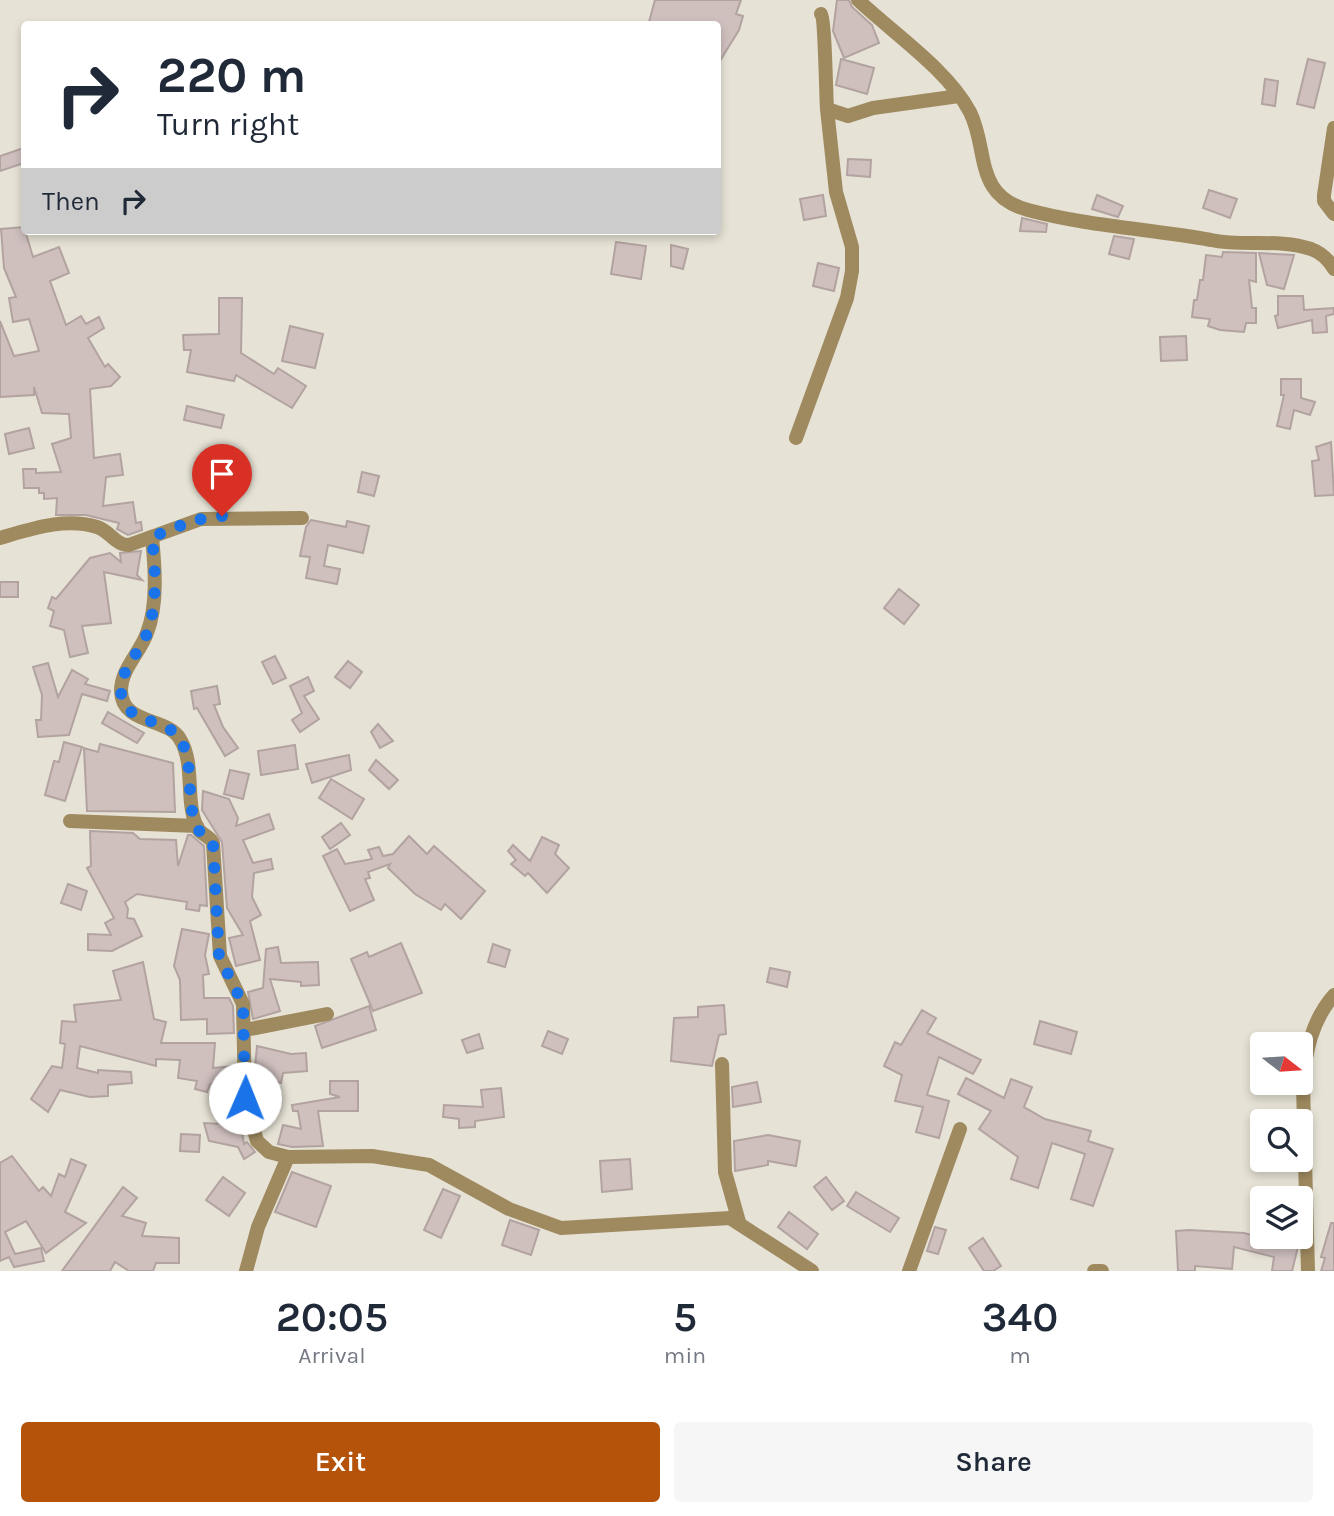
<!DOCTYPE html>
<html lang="en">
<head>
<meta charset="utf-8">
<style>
  :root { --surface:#fff; --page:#f6f6f7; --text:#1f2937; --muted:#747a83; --accent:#b45309 }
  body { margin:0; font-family:Karla,sans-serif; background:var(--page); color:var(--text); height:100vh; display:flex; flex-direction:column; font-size:26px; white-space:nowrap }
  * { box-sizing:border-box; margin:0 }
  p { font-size:23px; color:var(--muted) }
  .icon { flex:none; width:38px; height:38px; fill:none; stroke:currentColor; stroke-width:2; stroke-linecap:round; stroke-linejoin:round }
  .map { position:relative; height:1271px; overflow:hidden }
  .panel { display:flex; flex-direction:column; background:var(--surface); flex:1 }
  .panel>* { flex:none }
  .guide { position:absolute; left:21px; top:21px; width:700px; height:214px; border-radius:7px; box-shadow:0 4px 10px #0003; background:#fff; color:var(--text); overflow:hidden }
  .needle { width:46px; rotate:107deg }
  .buttons { position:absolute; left:1250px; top:1032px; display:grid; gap:14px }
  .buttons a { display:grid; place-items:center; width:63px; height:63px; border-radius:7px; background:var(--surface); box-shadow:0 4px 10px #0003; font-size:35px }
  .pin { position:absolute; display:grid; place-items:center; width:60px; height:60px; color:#fff; margin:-72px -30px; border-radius:50% 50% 50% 0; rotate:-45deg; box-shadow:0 0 7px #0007 }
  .pin .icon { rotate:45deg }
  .me { position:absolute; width:77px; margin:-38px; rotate:1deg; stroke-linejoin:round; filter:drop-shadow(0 0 5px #0008) }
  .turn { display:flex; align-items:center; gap:24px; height:147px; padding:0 21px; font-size:32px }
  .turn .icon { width:91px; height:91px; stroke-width:2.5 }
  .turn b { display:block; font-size:49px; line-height:60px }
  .then { display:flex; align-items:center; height:66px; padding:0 21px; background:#0003; gap:14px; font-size:26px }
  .eta { display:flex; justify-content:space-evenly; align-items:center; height:119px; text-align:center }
  .eta b { font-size:42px; font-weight:600; line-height:49px }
  .primary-button { display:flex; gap:14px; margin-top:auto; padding:14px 21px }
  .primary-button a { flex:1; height:80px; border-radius:7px; background:var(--accent); color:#fff; font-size:28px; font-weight:600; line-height:80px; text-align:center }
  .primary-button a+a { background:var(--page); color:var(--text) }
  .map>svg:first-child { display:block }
  .building { fill:#cfc0be; stroke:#b2a3a1; stroke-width:2 }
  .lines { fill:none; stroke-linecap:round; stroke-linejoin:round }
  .minor { stroke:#9f8a60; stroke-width:14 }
  .route { stroke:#1a73e8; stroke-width:12; stroke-dasharray:0 21.6 }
</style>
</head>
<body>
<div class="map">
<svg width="1334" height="1271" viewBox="0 0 1334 1271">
  <rect width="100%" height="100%" fill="#e6e2d5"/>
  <g class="building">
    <polygon points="655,0 741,0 736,14 743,16 739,30 718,64 718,24 649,22"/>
    <polygon points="837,0 849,0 852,7 872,25 879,43 844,58 833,31"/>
    <polygon points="841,59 874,68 867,94 836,85"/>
    <polygon points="1308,59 1325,63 1314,108 1297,104"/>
    <polygon points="1265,79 1278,81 1275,106 1262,104"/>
    <polygon points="24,148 24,163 0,171 0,156"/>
    <polygon points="848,159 871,160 870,177 847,175"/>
    <polygon points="1209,190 1237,199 1230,218 1203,208"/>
    <polygon points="823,195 826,216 804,220 800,199"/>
    <polygon points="1097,195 1123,206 1118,217 1092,209"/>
    <polygon points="1022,218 1047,224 1046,232 1020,231"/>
    <polygon points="24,227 33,257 59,247 69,273 50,281 66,325 81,316 86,324 99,317 104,328 88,338 105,367 108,364 120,377 111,386 90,389 94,458 120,454 123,475 106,477 103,506 133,502 136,523 141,522 142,530 128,535 117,529 119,523 86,515 56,515 57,498 44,499 44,493 39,493 39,488 24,488 23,469 36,469 36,473 61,472 52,444 71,438 69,414 42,413 34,387 34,395 0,397 0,321 14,356 39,351 29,319 13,322 9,298 16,297 4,268 1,229"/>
    <polygon points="1114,236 1134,239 1129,259 1109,254"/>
    <polygon points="616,242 646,246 641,279 611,274"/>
    <polygon points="671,245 688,249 683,269 671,266"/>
    <polygon points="1223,252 1256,253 1256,282 1249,280 1252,308 1256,308 1256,323 1246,323 1244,332 1220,330 1208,326 1210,319 1192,317 1194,300 1197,300 1200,280 1203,280 1206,255 1222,257"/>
    <polygon points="1259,253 1294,255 1284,289 1267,285"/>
    <polygon points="818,263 839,268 834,291 813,286"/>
    <polygon points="1278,296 1303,296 1304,310 1334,308 1334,314 1326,316 1327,332 1313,333 1312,320 1278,328 1275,316 1278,315"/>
    <polygon points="219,298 242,298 241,353 274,374 278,368 306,386 292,408 236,375 234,381 187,372 191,350 184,350 183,335 219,334"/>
    <polygon points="290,326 323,334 315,368 282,361"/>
    <polygon points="1186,336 1187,360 1161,361 1160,337"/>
    <polygon points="1281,379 1301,379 1301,398 1315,402 1310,415 1294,410 1290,429 1277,426 1284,395 1281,395"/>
    <polygon points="187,406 224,415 221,428 184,420"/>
    <polygon points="29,428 34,448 9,454 5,434"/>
    <polygon points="1331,442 1334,495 1315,496 1312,461 1319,460 1316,447"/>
    <polygon points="362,472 379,476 374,496 358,492"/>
    <polygon points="311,520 346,527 347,521 369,526 363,553 328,545 324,566 340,569 337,584 306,578 310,557 300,556 306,527"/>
    <polygon points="141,551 137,575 142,580 104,572 111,623 82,626 88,653 70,657 64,630 50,626 54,611 48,608 52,597 56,599 90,558 110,553 121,562 120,553"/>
    <rect x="0" y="582" width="18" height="15"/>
    <polygon points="899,589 919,605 904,624 884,608"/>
    <polygon points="275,656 286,678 273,684 262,662"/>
    <polygon points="348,661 362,672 350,688 335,677"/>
    <polygon points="48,663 58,697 72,670 88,679 85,684 110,691 107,701 82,694 69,735 38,737 36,720 41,720 42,695 33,667"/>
    <polygon points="308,677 314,691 304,696 319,719 300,732 292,720 302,713 290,686"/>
    <polygon points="217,686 220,704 214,705 223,727 238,748 225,756 197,708 194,709 191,691"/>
    <polygon points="108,712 144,733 137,743 102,723"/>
    <polygon points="378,724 393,741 380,748 371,732"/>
    <polygon points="64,742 82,747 65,801 45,795 54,761 59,762"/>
    <polygon points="100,744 173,763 175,812 87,811 84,748 98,752"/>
    <polygon points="295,745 298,769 261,775 258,751"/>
    <polygon points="349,755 351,770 312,783 306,764"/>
    <polygon points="376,760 398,780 389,789 369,770"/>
    <polygon points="230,770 249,774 243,799 224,794"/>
    <polygon points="331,779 364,799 352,819 319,798"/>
    <polygon points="203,791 229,799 238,818 236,826 269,814 274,829 243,840 253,863 271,859 273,869 254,873 252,897 261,915 250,921 260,960 236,966 229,938 243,935 227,908 222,842 202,810"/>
    <polygon points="341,823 350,835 330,849 322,837"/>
    <polygon points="90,831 133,833 140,839 176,840 178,866 188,835 191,835 204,846 207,906 200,905 199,911 186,909 187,902 137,894 125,902 128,909 127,918 134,919 142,936 112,951 88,950 88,934 111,935 105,923 114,918 87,868 91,866"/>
    <polygon points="409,836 427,854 434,846 485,891 461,919 445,904 441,910 415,894 388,868 390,864 368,872 370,878 365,879 374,900 350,911 323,856 337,849 345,864 372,859 368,850 379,847 383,856 393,854"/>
    <polygon points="542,837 559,845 555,854 569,868 547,893 528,873 525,876 511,864 516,860 508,851 513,845 530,861"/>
    <polygon points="68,884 87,891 81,910 61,903"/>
    <polygon points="182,929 209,934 205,955 209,974 203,975 204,998 229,998 233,1006 234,1033 207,1034 207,1019 181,1020 180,980 174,966"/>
    <polygon points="401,943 422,993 373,1011 351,959 367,952 369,957"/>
    <polygon points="493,944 510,950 505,967 488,962"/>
    <polygon points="278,947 281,963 318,962 319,985 301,986 301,982 270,979 280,1011 253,1019 248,992 263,988 266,949"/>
    <polygon points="143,962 154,1019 166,1022 161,1043 215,1043 213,1068 235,1066 235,1081 210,1084 207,1092 195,1089 197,1081 178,1078 180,1060 156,1059 156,1066 80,1046 77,1068 98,1073 98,1070 131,1072 132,1083 108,1085 108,1096 90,1097 60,1090 48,1112 31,1099 52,1066 62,1068 65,1044 60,1043 62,1021 76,1022 74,1005 121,1000 113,971"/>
    <polygon points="770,968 790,972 787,987 767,982"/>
    <polygon points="724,1005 726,1034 719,1035 712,1066 671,1061 674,1018 698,1017 698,1007"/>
    <polygon points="369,1006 376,1030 322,1048 315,1026"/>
    <polygon points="922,1010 936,1018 927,1033 981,1060 973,1074 939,1057 927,1095 949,1101 939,1138 916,1132 923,1107 895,1101 902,1075 884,1066 895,1042 901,1045"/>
    <polygon points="1040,1021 1077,1032 1071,1054 1034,1044"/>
    <polygon points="548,1031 568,1039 562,1054 542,1046"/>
    <polygon points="479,1034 483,1048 467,1053 462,1040"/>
    <polygon points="257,1046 291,1054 306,1053 307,1071 283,1073 281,1083 254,1077"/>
    <polygon points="966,1078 1004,1098 1011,1079 1032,1087 1024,1107 1045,1119 1091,1131 1088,1141 1113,1149 1093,1206 1071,1199 1085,1154 1052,1143 1038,1188 1011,1179 1018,1157 979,1129 991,1111 958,1094"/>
    <polygon points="330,1081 358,1081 358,1111 318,1111 323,1146 292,1147 278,1144 283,1125 301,1129 298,1111 293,1111 292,1105 340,1097 330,1094"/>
    <polygon points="757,1082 761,1102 733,1107 732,1087"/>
    <polygon points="501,1088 504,1117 475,1121 475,1127 459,1128 459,1119 443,1117 444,1105 483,1107 481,1090"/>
    <polygon points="238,1110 244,1144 247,1142 255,1152 244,1159 238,1147 209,1141 204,1123 222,1124 220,1113"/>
    <polygon points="181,1134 200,1135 199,1152 180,1151"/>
    <polygon points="768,1135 800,1141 796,1166 768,1161 768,1165 735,1171 734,1141"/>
    <polygon points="12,1156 39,1191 43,1187 51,1196 59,1174 65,1177 71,1159 86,1165 65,1212 86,1223 46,1253 26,1221 5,1232 15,1254 41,1248 44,1261 14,1267 9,1257 0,1261 0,1163"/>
    <polygon points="630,1159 632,1189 602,1192 600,1161"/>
    <polygon points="292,1172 331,1186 316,1227 275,1212"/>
    <polygon points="223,1177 245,1193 229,1216 206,1200"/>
    <polygon points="826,1177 844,1201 832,1210 814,1187"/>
    <polygon points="123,1187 137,1198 122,1216 146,1223 142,1236 179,1238 179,1263 156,1263 153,1271 129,1271 115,1262 110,1271 62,1271"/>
    <polygon points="443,1189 460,1196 441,1238 424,1230"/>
    <polygon points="856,1192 899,1218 890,1232 847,1206"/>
    <polygon points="789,1212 818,1234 807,1249 778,1227"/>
    <polygon points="510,1220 539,1230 531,1255 502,1245"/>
    <polygon points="1331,1223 1334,1223 1334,1271 1321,1271 1325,1258 1321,1257"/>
    <polygon points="935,1227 946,1230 938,1254 927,1251"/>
    <polygon points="1189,1230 1244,1233 1298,1247 1292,1271 1272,1271 1274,1257 1234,1247 1232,1269 1195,1266 1195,1271 1178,1271 1176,1231"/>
    <polygon points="983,1238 1001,1266 993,1271 984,1271 969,1248"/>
  </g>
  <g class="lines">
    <g class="minor">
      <path d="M858,0C893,33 948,70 970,112C989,150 973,195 1028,210C1087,226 1150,229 1211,240C1244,247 1278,238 1311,249C1322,253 1328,259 1334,269"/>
      <path d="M821,14C825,19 826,94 827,109"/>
      <polyline points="1334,128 1324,195 1324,201 1334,214"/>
      <polyline points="796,438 847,298 852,271 852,247 836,192 827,109 848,116 873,108 959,96"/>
      <path d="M152,537C155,567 158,605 147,633C140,653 121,669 121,691C122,725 167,717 180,739C196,765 184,803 198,829C202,835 210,836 213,843L220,956L243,1004L245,1098L257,1141L269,1152L288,1157L372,1156L429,1165L509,1209L561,1228L730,1218L812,1271"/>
      <path d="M0,538C31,529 65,517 97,527C110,531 115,545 129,545L201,519L302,518"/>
      <polyline points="70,821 197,826"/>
      <polyline points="245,1030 327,1014"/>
      <polyline points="722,1064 725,1172 739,1222"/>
      <polyline points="246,1271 258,1227 288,1157"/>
      <polyline points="909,1271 960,1129"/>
      <polyline points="1094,1271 1102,1271"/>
      <path d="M1308,1271L1303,1085C1305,1052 1312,1020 1334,995"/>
    </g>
  </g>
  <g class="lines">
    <path class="route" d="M222,516L195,520L152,537C155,567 158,605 147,633C140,653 120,669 121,691C122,725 167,717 180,739C196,765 184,803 198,829C201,835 209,836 213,843L219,956L243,1004L245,1098"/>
  </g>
</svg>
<div class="buttons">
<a><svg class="needle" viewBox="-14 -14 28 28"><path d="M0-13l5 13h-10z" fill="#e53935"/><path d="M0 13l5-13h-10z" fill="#747a83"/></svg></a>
<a><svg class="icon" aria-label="search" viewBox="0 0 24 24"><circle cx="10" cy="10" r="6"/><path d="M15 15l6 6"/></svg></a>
<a><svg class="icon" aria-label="layers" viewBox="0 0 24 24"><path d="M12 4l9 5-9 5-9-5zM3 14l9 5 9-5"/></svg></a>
</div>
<div class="pin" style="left:222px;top:516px;background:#d93025"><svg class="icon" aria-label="arrive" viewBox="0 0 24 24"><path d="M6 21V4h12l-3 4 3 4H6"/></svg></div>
<svg class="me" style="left:245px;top:1098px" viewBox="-20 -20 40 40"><circle r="19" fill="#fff"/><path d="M0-13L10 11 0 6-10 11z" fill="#1a73e8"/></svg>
<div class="guide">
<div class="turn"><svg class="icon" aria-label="right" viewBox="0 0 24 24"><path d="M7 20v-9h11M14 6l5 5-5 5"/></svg><div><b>220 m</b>Turn right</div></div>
<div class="then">Then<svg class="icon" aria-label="right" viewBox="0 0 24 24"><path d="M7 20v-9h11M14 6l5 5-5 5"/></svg></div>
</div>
</div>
<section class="panel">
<div class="eta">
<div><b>20:05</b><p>Arrival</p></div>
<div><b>5</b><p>min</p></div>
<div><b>340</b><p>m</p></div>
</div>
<div class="primary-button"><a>Exit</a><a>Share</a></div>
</section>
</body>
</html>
